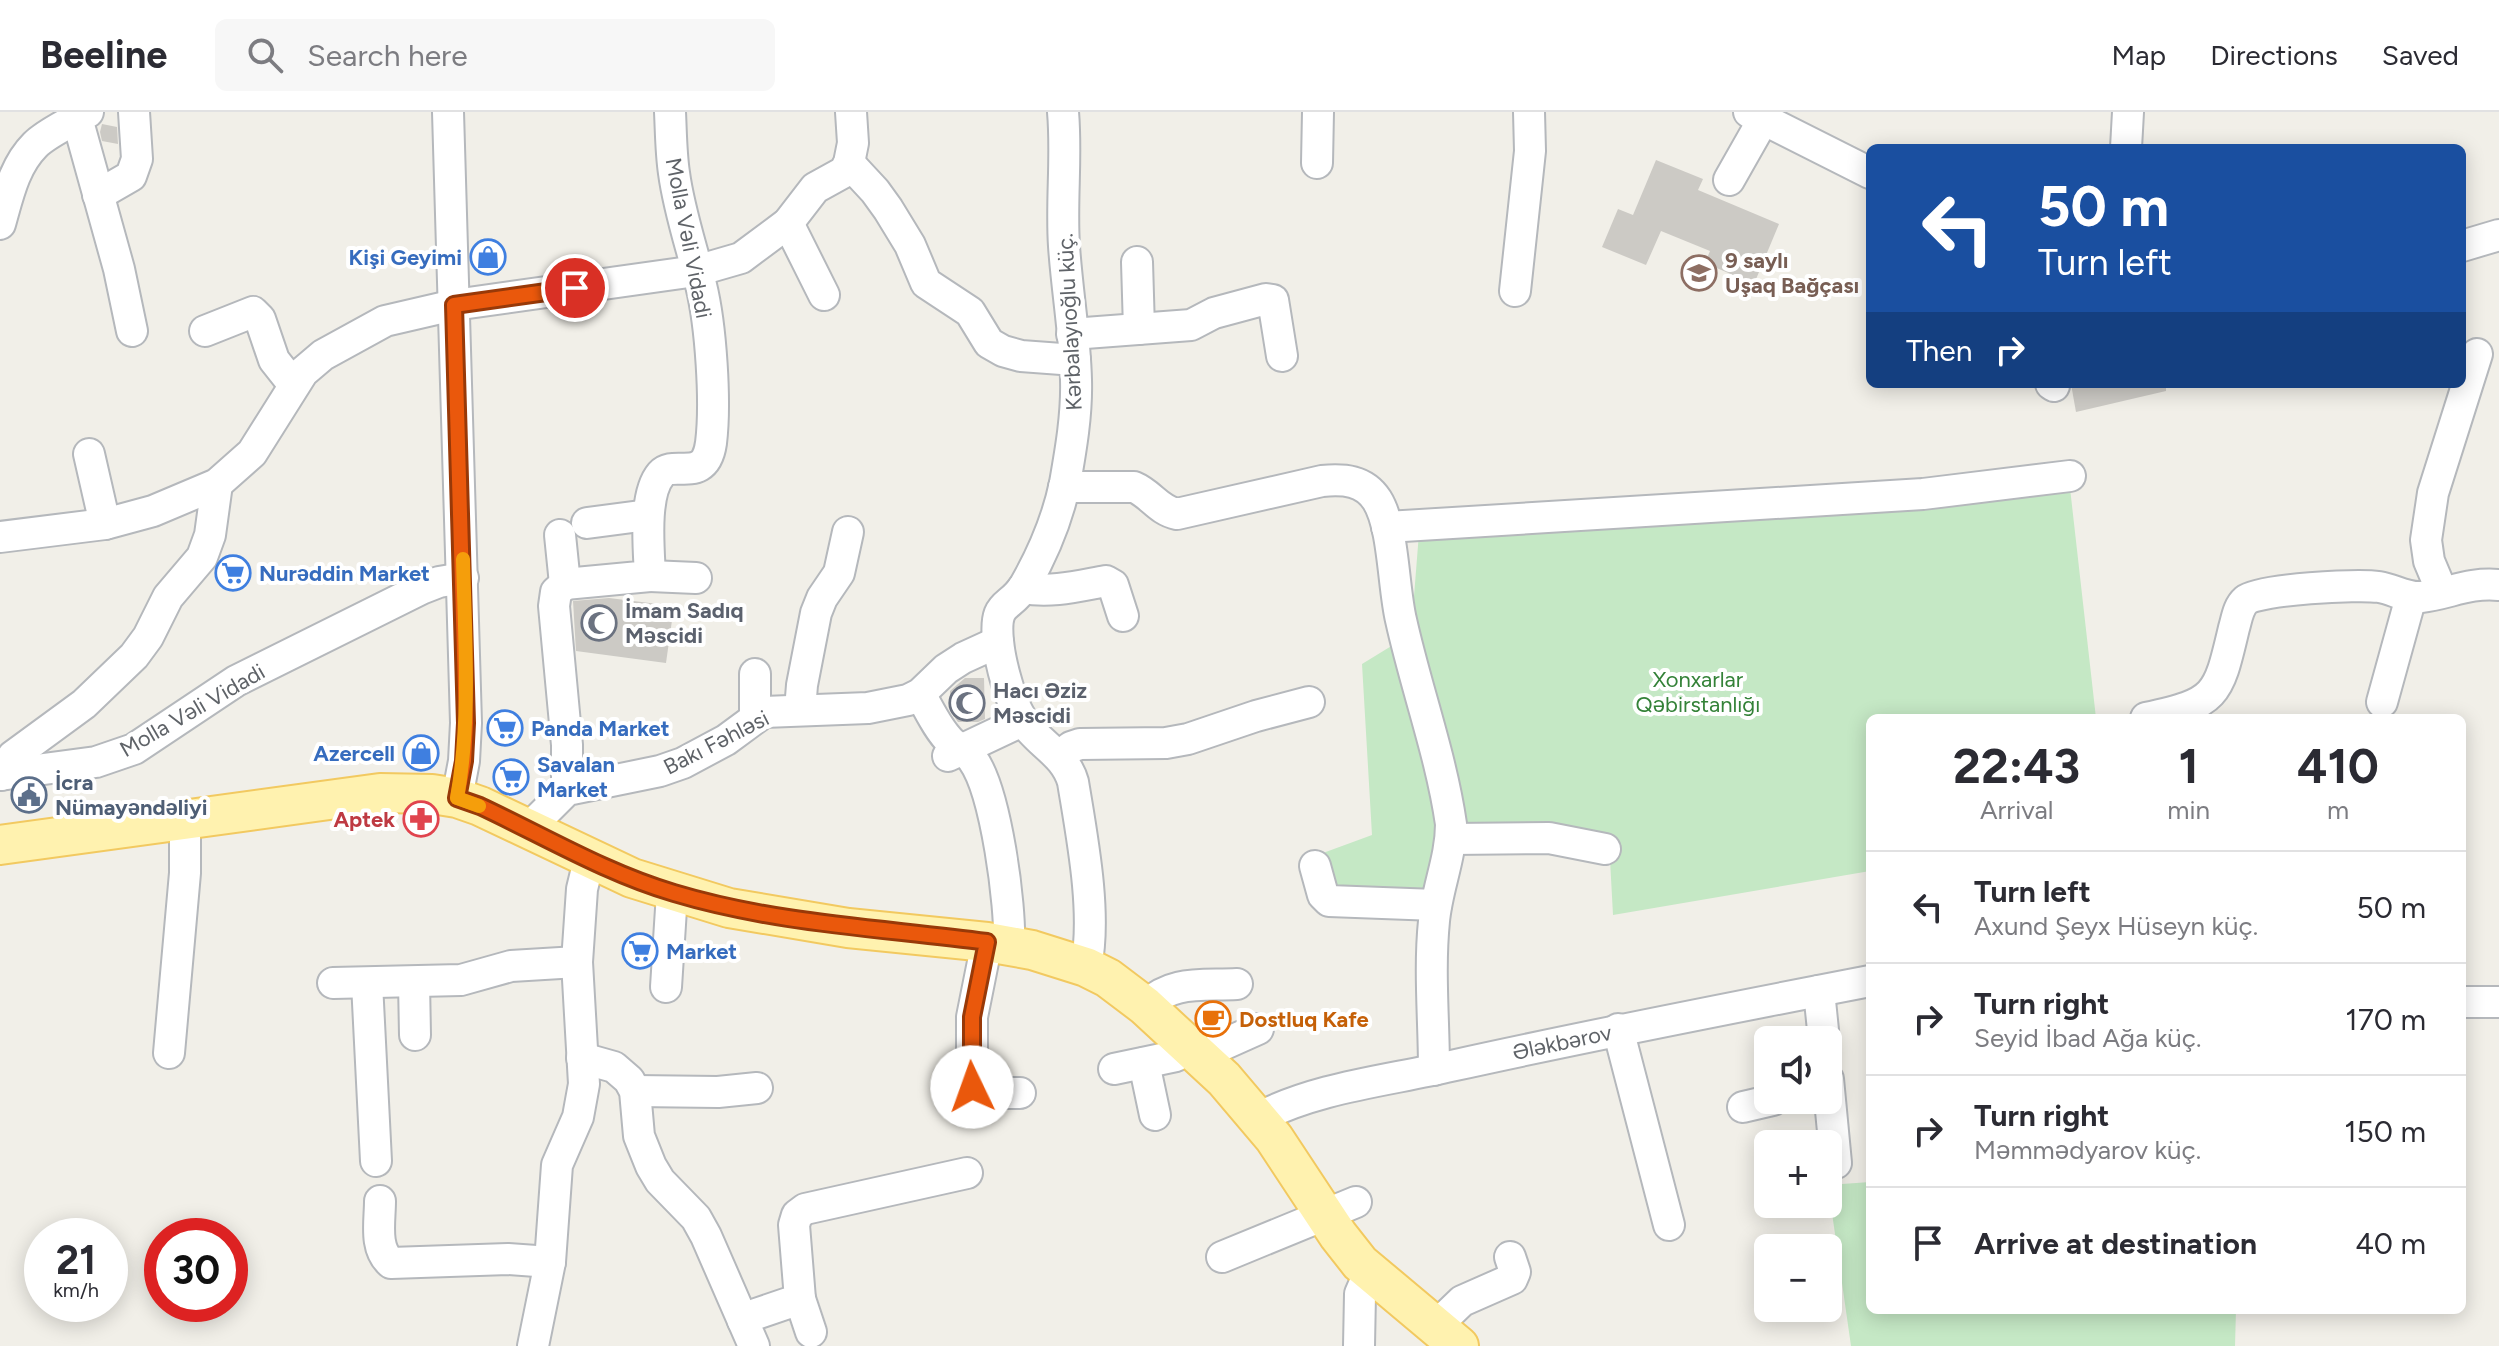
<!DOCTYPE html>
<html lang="en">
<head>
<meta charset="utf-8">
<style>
  :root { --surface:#fff; --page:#f7f7f7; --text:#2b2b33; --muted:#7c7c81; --line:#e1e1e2 }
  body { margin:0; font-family:Figtree,sans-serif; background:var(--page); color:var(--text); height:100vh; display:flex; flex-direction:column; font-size:30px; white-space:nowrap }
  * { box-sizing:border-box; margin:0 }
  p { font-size:26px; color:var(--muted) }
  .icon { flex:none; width:44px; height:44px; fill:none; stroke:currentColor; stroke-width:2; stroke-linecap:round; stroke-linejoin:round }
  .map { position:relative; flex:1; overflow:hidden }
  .details { position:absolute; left:1866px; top:602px; width:600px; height:600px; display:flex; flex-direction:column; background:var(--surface); border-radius:12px; box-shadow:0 4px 20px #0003 }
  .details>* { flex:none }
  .banner { position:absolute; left:1866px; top:32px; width:600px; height:244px; border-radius:12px; box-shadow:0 4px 20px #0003; background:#1a4fa0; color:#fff; overflow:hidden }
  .fabs { position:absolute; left:1754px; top:914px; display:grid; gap:16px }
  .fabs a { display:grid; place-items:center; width:88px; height:88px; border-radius:12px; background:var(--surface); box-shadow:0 4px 20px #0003; font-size:40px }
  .speed { position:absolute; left:24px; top:1106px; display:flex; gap:16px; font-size:40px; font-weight:700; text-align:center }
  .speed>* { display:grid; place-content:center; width:104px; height:104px; border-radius:50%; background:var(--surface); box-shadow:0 4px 20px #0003; line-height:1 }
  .speed small { font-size:20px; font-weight:400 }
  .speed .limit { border:12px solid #d22; background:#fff; color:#111 }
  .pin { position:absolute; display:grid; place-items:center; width:68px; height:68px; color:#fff; margin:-34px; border:4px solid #fff; border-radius:50%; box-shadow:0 2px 8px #0007 }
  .me { position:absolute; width:88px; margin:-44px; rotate:357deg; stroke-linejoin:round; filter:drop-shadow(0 0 6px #0008) }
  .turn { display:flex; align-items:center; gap:28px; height:168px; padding:0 40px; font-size:36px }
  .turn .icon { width:104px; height:104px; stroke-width:2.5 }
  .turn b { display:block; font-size:56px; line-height:68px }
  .then { display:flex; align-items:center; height:76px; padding:0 40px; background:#0003; gap:16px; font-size:30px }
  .eta { display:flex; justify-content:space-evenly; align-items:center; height:136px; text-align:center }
  .eta b { font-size:48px; font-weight:700; line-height:56px }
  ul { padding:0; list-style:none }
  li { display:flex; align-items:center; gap:24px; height:112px; padding:0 40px; border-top:2px solid var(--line) }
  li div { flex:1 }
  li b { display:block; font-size:30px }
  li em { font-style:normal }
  header { display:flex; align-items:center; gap:48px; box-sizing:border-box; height:112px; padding:0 40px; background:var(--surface); border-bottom:2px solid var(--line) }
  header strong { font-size:38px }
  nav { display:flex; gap:44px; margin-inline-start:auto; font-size:28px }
  .search { width:560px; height:72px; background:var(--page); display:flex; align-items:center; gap:20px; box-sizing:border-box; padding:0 28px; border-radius:12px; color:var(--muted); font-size:30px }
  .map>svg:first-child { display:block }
  .green { fill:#c5e8c5 }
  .building { fill:#cccac5 }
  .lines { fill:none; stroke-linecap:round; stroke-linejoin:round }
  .minor-casing { stroke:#b5b8bc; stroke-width:34 }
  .major-casing { stroke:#f2c960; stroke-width:42 }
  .minor { stroke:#fff; stroke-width:30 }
  .major { stroke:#fff2af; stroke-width:38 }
  .route-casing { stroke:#983908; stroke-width:20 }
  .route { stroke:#ea580c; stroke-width:14 }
  .slow { stroke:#f59e0b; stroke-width:14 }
  .labels { text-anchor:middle; stroke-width:8; stroke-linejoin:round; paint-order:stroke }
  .street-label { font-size:22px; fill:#5f6368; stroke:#fff }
  .shop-label { font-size:22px; font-weight:bold; fill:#366cbe; stroke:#fff; text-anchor:start }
  .education-label { font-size:22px; font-weight:bold; fill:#785e54; stroke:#fff; text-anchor:start }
  .worship-label { font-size:22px; font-weight:bold; fill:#5b616d; stroke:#fff; text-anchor:start }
  .park-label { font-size:22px; fill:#348238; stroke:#fff }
  .service-label { font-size:22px; font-weight:bold; fill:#4e5e75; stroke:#fff; text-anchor:start }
  .health-label { font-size:22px; font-weight:bold; fill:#be3a42; stroke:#fff; text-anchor:end }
  .food-label { font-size:22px; font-weight:bold; fill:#c56008; stroke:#fff; text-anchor:start }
</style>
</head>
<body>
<header>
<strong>Beeline</strong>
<div class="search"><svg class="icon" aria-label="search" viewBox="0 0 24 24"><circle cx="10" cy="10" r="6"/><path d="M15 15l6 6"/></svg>Search here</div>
<nav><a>Map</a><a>Directions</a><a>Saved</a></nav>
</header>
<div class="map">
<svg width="2499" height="1234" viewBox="0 0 2499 1234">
  <rect width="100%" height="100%" fill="#f1efe8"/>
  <g class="green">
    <polygon points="2070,376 2096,606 1870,606 1870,759 1613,803 1609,729 1446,720 1425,787 1330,783 1323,741 1372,723 1362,552 1411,522 1419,421"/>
    <polygon points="1870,1070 1870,1198 2236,1198 2235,1234 1851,1234 1828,1073"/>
  </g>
  <g class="building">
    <polygon points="102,12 117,15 118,32 102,29 100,20"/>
    <polygon points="1656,48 1703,67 1698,78 1779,112 1754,172 1705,151 1710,139 1661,119 1646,153 1602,135 1618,97 1633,103"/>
    <polygon points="2071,272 2166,272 2166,279 2076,300"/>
    <polygon points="609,486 674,494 666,551 576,539 573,489"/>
    <polygon points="965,566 984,566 985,607 978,610 958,610 950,599 950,579"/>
  </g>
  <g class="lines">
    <defs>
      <g id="minor">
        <polyline points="88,0 77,6 119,157 132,219"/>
        <polyline points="448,0 466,611 464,649 457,686"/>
        <path d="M1063,0C1067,45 1061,89 1064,134C1067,179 1075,223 1076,268C1077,302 1071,337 1065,371C1058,405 1042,443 1025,473C1009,499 994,487 998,529C1000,550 1011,594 1024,610C1040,633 1065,642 1073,670C1082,725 1097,801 1086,855"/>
        <polyline points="1749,0 1870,61"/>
        <polyline points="2126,36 2128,0"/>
        <polyline points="849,51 875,79 888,97 910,133 926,171 970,200 989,231 1003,239 1021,244 1075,248"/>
        <polyline points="1317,51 1318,0"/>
        <polyline points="1729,68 1763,8"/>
        <polyline points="98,83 131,64 137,47 134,0"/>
        <polyline points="788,111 824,183"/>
        <path d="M0,112C8,84 14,54 35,33C46,22 64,14 77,6L78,0"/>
        <polyline points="2462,134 2499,123"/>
        <polyline points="1137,150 1139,217"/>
        <polyline points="1515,179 1530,39 1529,0"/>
        <polyline points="205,219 253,200 260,207 274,248 293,272"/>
        <polyline points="1072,222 1191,213 1214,201 1266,187 1273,188 1282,244"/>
        <polyline points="2051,272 2054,274"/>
        <polyline points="89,342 105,412"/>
        <path d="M1064,375H1134C1151,382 1158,398 1177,402L1322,369C1344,367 1364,368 1377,388C1394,415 1393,475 1401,508C1416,576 1441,643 1451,712C1451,746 1437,776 1434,809C1429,858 1434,909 1434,958"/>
        <polyline points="587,411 648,403"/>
        <polyline points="1387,415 1923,382 2070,364"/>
        <polyline points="560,423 565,472"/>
        <polyline points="0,425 105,412 153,399 217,372 252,341 303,260 323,243 385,209 454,193 696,159 741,146 788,111 815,76 844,60 849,51 853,31 851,0"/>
        <polyline points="650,464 696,466"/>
        <path d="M565,472L650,464C649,438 643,383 661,362C674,347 705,373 711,331C716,290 711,214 701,173C692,136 679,99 674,61C671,41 671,20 670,0"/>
        <polyline points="565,472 556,480 554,494 567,633 567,678"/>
        <path d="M1023,476C1052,481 1078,474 1106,469L1113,473L1123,504"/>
        <polyline points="2442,480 2429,449 2426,428 2433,381 2477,242"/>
        <polyline points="755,562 755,605"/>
        <path d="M920,582C929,597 937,616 950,629C957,636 967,639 973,648C996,680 1011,794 1009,833"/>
        <polyline points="2382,590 2411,485"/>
        <polyline points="800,598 802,573 816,501 822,486 839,461 848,420"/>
        <path d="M2146,606C2217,591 2218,584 2234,516C2237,506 2238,495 2246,488C2259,477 2359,472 2379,475C2393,477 2406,486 2421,485C2449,482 2468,470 2499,473"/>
        <polyline points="948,644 1022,609"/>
        <polyline points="1059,644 1071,635 1080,632 1166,631 1188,627 1256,604 1309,590"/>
        <polyline points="0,663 96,650 134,637 236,569 421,477 439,470 463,466"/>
        <polyline points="1,663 13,644 84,592 134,544 148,525 168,485 202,445 210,423 217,372"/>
        <polyline points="528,717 567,678 660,659 683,651 726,628 764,600 868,596 908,588 920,582 946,557 963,546 998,530"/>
        <polyline points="1451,727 1549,726 1605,737"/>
        <polyline points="1315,754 1323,783 1329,789 1436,793"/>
        <polyline points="987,830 972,905 972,975 979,981 1020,981"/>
        <polyline points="414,870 415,923"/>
        <polyline points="333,871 461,868 511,854 577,850"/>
        <polyline points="367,871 376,1049"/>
        <polyline points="666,875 672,781"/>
        <polyline points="1819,879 1824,928"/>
        <polyline points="2462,890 2499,890"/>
        <path d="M1145,894C1172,868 1201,874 1237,872"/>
        <polyline points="1618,917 1669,1113"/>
        <polyline points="169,941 185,761 185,707"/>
        <polyline points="582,946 614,955 629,968 635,979 639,1024 651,1054 660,1069 696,1106 706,1124 754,1234"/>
        <polyline points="1203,948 1220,934 1258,917"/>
        <polyline points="1144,951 1155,1003"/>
        <polyline points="1114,957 1176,944 1188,933"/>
        <polyline points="1828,967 1836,1051"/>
        <polyline points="635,979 718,980 757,976"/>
        <polyline points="1743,995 1773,988"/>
        <path d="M1258,1006C1318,975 1386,969 1451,954C1591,923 1730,896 1870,869"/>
        <path d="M380,1089C380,1110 374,1136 391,1151L508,1147L550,1150"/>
        <polyline points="1222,1145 1356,1090"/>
        <polyline points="800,1187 811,1220"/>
        <polyline points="743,1209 756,1202 800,1187 794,1113 797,1103 805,1097 967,1061"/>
        <polyline points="1436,1214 1462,1189 1512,1167 1515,1160 1510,1145"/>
        <polyline points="533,1234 550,1150 557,1053 578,1005 584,972 577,850 582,777 589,748"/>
        <polyline points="1359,1234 1360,1182 1369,1161"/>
      </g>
      <polyline id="major" points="0,733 380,681 432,682 457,686 480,694 632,766 729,796 848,816 987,830 1032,838 1086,855 1108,866 1145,894 1224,967 1274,1026 1338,1123 1360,1151 1459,1234"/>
    </defs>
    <use href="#minor" class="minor-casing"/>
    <use href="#major" class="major-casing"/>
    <use href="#minor" class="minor"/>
    <use href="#major" class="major"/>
  </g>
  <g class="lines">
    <defs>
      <path id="route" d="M575,176L454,193L466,611L464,649L457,686L480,694C544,724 606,761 674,781C777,812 882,816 987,830L972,905V975"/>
    </defs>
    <use href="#route" class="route-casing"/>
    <use href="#route" class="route"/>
    <path class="slow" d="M463,447C465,527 471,608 457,686L479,694"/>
  </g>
  <defs>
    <symbol id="shop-ring" viewBox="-11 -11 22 22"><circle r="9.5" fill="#fff" stroke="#3f7fe0" stroke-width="1.5"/><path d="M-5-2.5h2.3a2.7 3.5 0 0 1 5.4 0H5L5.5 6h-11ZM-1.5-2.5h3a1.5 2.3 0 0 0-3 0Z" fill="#3f7fe0"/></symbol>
    <symbol id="school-ring" viewBox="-11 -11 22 22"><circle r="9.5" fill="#fff" stroke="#8d6e63" stroke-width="1.5"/><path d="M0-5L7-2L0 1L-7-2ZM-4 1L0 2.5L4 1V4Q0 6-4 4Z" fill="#8d6e63"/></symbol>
    <symbol id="supermarket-ring" viewBox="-11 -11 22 22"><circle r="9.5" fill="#fff" stroke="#3f7fe0" stroke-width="1.5"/><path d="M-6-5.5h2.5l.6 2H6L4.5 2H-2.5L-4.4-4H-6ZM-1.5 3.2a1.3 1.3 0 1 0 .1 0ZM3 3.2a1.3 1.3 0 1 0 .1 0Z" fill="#3f7fe0"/></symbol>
    <symbol id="mosque-ring" viewBox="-11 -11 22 22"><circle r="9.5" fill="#fff" stroke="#6b7280" stroke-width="1.5"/><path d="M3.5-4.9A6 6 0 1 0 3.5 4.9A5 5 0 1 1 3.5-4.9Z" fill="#6b7280"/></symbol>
    <symbol id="civic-ring" viewBox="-11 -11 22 22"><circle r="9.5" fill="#fff" stroke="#5c6f8a" stroke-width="1.5"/><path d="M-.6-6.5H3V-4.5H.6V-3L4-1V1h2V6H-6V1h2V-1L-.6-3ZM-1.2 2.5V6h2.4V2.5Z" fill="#5c6f8a"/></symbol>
    <symbol id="pharmacy-ring" viewBox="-11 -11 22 22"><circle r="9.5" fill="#fff" stroke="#e0444e" stroke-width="1.5"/><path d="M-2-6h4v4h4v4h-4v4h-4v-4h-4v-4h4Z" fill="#e0444e"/></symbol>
    <symbol id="cafe-ring" viewBox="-11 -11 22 22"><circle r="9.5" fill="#fff" stroke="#e8710a" stroke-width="1.5"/><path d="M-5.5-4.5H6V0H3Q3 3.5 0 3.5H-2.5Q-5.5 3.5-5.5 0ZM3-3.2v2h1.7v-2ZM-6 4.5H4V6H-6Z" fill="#e8710a"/></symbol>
  </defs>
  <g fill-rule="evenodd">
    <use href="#shop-ring" x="468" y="125" width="40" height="40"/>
    <use href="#school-ring" x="1679" y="141" width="40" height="40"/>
    <use href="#supermarket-ring" x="213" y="441" width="40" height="40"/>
    <use href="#mosque-ring" x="579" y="491" width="40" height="40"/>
    <use href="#mosque-ring" x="947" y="571" width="40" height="40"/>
    <use href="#supermarket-ring" x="485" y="596" width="40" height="40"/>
    <use href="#shop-ring" x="401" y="621" width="40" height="40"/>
    <use href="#supermarket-ring" x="491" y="645" width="40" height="40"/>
    <use href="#civic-ring" x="9" y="663" width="40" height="40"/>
    <use href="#pharmacy-ring" x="401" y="687" width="40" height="40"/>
    <use href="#supermarket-ring" x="620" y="819" width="40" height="40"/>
    <use href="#cafe-ring" x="1193" y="887" width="40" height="40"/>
  </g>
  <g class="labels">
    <g class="street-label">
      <text transform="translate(689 126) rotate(79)" y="8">Molla Vəli Vidadi</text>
      <text transform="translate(1069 210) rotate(-93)" y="8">Kərbalayıoğlu küç.</text>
      <text transform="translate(192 598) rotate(-30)" y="8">Molla Vəli Vidadi</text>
      <text transform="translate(716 630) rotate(-27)" y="8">Bakı Fəhləsi</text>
      <text transform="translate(1562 930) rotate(-12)" y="8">Ələkbərov</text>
    </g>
    <g class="shop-label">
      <text x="462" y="153" text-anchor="end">Kişi Geyimi</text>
      <text x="259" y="469">Nurəddin Market</text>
      <text x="531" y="624">Panda Market</text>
      <text x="395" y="649" text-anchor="end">Azercell</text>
      <text x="537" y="660">Savalan<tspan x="537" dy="25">Market</tspan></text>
      <text x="666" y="847">Market</text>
    </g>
    <g class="education-label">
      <text x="1725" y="156">9 saylı<tspan x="1725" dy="25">Uşaq Bağçası</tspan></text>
    </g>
    <g class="worship-label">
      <text x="625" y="506">İmam Sadıq<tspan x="625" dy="25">Məscidi</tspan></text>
      <text x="993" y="586">Hacı Əziz<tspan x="993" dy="25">Məscidi</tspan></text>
    </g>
    <g class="park-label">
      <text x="1698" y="575">Xonxarlar<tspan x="1698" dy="25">Qəbirstanlığı</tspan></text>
    </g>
    <g class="service-label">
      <text x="55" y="678">İcra<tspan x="55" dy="25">Nümayəndəliyi</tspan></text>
    </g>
    <g class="health-label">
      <text x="395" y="715">Aptek</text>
    </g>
    <g class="food-label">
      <text x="1239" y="915">Dostluq Kafe</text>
    </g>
  </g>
</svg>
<div class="fabs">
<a><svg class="icon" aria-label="sound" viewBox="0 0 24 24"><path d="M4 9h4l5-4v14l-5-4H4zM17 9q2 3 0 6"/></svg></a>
<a>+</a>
<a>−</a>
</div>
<div class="speed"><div>21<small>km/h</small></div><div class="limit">30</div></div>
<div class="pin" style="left:575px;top:176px;background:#d93025"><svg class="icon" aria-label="arrive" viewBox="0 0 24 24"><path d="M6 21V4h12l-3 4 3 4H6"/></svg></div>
<svg class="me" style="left:972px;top:975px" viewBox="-20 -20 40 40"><circle r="19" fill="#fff"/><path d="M0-13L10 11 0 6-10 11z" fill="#ea580c"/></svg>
<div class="banner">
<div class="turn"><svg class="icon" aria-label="left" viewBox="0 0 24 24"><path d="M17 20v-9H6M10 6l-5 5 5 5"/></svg><div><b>50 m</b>Turn left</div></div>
<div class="then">Then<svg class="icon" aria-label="right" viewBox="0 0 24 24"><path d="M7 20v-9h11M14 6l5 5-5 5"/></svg></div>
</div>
<section class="details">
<div class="eta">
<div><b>22:43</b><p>Arrival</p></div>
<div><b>1</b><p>min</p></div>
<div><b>410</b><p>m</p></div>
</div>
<ul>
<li><svg class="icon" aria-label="left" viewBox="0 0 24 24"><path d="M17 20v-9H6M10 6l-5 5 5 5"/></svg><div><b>Turn left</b><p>Axund Şeyx Hüseyn küç.</p></div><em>50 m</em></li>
<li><svg class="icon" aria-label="right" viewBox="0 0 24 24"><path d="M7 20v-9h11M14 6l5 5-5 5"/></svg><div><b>Turn right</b><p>Seyid İbad Ağa küç.</p></div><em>170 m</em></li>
<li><svg class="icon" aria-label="right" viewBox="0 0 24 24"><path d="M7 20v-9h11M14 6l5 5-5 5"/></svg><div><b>Turn right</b><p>Məmmədyarov küç.</p></div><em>150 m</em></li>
<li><svg class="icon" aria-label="arrive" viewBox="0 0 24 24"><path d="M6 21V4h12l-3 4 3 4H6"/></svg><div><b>Arrive at destination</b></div><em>40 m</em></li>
</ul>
</section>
</div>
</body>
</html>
